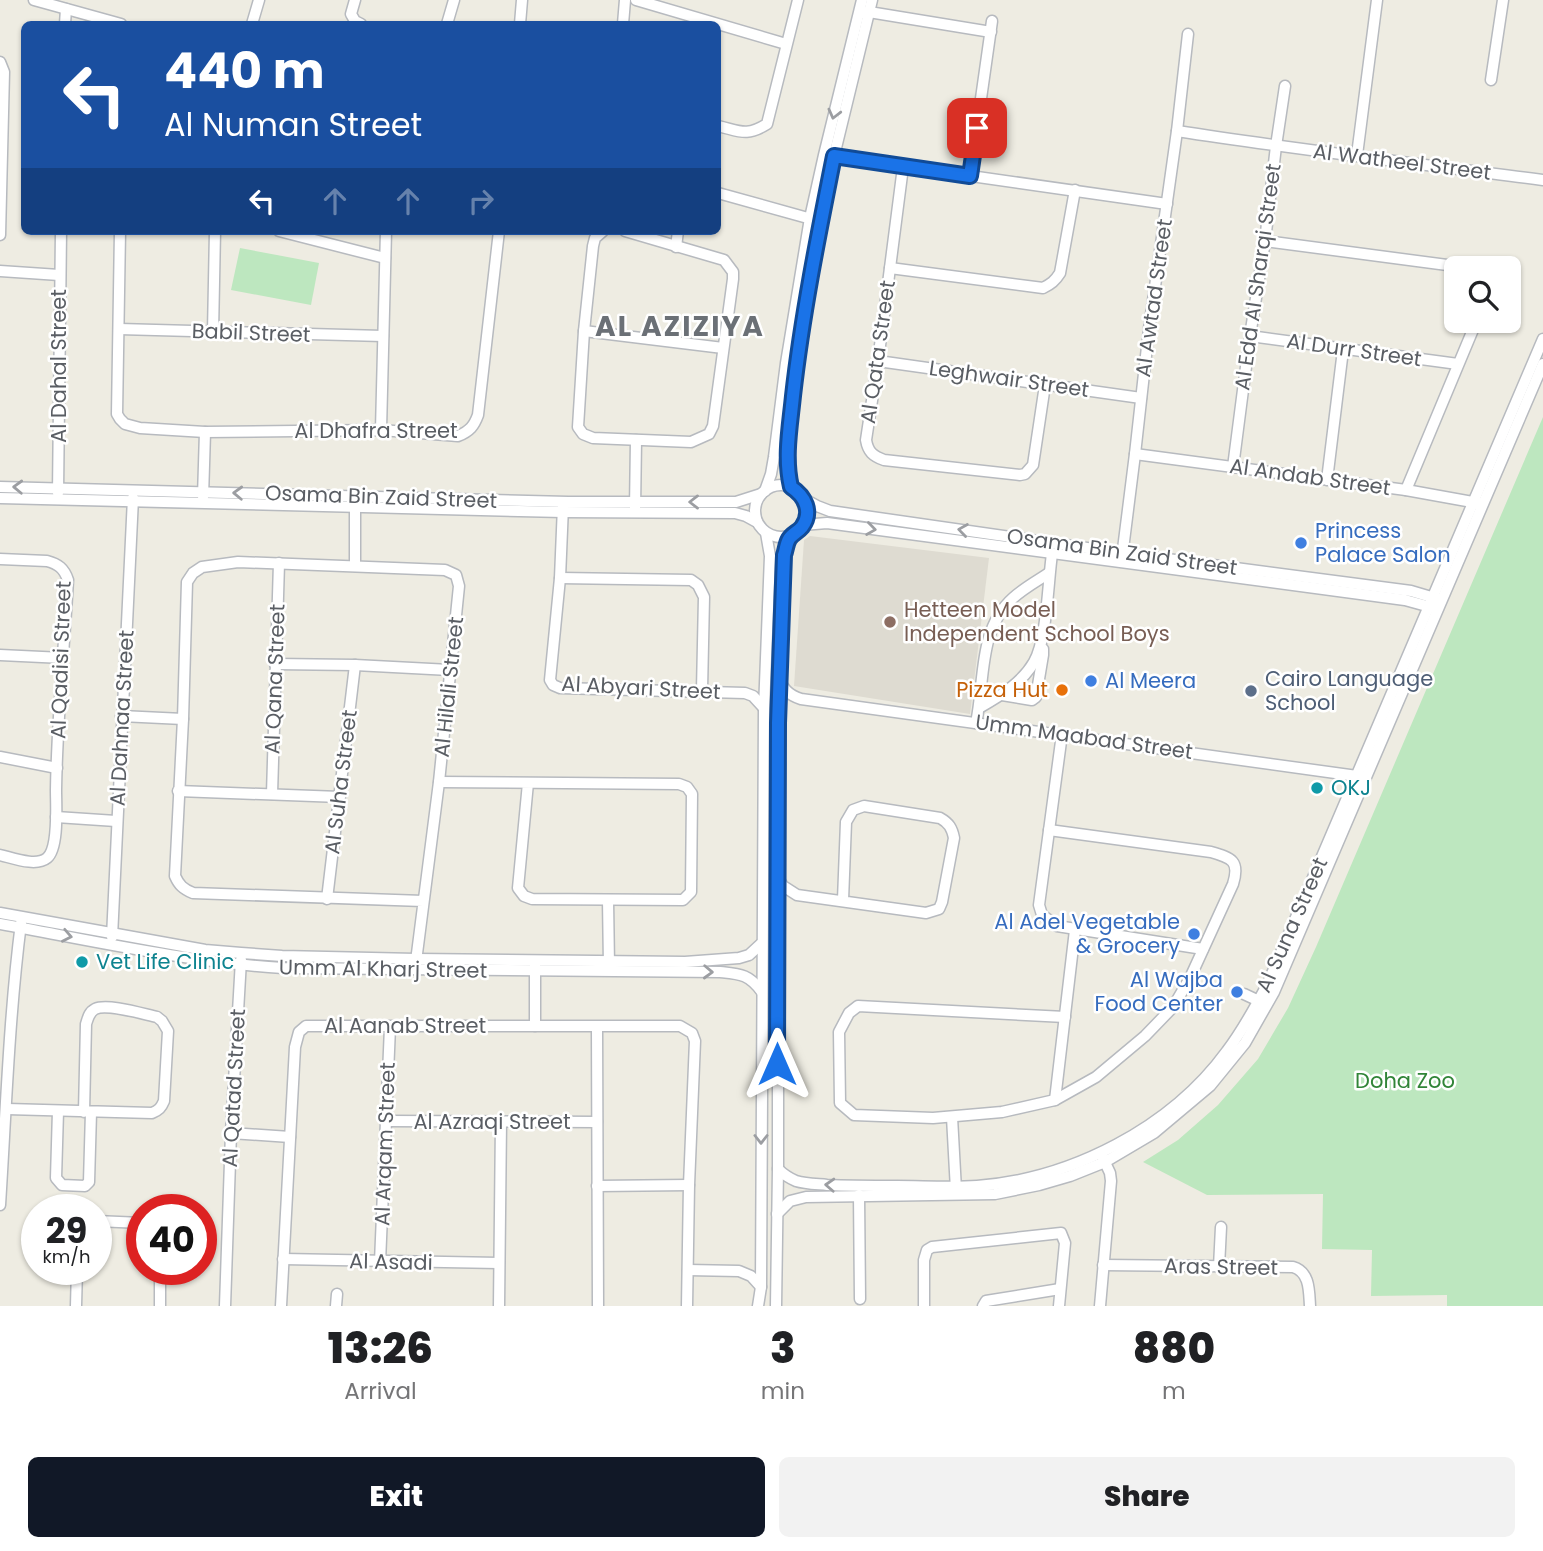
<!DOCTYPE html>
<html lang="en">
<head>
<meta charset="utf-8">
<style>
  :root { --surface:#fff; --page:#f2f2f2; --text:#202124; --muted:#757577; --accent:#111827 }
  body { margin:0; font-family:Poppins,sans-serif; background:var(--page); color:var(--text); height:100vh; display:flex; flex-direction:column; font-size:26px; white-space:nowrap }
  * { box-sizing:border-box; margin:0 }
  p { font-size:23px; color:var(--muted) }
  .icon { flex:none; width:38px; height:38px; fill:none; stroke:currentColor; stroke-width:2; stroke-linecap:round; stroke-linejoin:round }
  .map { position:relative; height:1306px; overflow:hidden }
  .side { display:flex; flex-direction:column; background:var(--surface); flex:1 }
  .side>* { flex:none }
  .guide { position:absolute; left:21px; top:21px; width:700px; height:214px; border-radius:10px; box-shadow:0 2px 5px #0004; background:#1a4fa0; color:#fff; overflow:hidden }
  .tools { position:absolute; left:1444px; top:256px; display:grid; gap:14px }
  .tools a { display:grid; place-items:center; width:77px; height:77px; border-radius:10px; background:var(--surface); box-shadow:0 2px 5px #0004; font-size:35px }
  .speed { position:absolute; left:21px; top:1194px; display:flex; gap:14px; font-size:35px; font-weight:700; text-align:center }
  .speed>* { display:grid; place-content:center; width:91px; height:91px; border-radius:50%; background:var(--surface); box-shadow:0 2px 5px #0004; line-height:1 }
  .speed small { font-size:18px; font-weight:400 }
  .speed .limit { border:10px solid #d22; background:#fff; color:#111 }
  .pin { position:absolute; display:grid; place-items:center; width:60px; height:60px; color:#fff; margin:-30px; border-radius:14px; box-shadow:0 4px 10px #0006 }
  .me { position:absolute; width:77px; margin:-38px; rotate:0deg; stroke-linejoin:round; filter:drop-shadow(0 0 5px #0008) }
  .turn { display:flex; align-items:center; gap:24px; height:147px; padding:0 28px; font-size:32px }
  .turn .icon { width:91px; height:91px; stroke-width:2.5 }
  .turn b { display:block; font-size:49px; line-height:60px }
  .lanes { display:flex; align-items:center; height:66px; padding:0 28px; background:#0003; justify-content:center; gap:35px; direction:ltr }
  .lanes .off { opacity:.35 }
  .eta { display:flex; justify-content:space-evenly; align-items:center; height:119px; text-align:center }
  .eta b { font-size:42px; font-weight:800; line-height:49px }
  .primary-button { display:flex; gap:14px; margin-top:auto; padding:14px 28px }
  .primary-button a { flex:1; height:80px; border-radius:10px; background:var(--accent); color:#fff; font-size:28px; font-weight:800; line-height:80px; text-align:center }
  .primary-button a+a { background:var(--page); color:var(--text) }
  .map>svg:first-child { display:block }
  .education { fill:#dedbd1 }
  .green { fill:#bde7bf }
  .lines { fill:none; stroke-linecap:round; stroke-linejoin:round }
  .minor-casing { stroke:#b7babf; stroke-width:13 }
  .minor { stroke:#fff; stroke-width:10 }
  .oneway { stroke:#9c9ea2 }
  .route-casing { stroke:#114b97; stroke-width:18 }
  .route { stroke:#1a73e8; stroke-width:12 }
  .shop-dot { fill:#3f7fe0; stroke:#fff; stroke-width:2.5 }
  .education-dot { fill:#8d6e63; stroke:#fff; stroke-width:2.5 }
  .food-dot { fill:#e8710a; stroke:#fff; stroke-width:2.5 }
  .service-dot { fill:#5c6f8a; stroke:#fff; stroke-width:2.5 }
  .culture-dot { fill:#0f9aa8; stroke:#fff; stroke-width:2.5 }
  .labels { text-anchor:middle; stroke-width:5; stroke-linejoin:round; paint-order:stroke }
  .street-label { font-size:21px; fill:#5a5e64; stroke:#fff }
  .shop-label { font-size:21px; fill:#366cbe; stroke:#fff; text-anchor:start }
  .education-label { font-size:21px; fill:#785e54; stroke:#fff; text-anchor:start }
  .service-label { font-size:21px; fill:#4e5e75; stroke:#fff; text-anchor:start }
  .food-label { font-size:21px; fill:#c56008; stroke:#fff; text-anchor:end }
  .culture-label { font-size:21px; fill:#0d838f; stroke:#fff; text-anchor:start }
  .park-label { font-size:21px; fill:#318538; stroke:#fff }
  .district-label { font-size:28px; font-weight:bold; letter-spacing:2px; fill:#6b7076; stroke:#fff }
</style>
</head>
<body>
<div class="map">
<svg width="1543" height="1306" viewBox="0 0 1543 1306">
  <rect width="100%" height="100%" fill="#eeece2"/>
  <polygon class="education" points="810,536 989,558 970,714 794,686 804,540"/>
  <g class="green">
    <polygon points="240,248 319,263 311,305 231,290"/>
    <polygon points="1543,417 1543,1306 1447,1306 1447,1295 1371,1296 1372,1250 1322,1249 1323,1194 1207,1195 1143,1162 1178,1140 1218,1105 1258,1059 1288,1008 1316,947"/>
  </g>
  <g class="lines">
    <defs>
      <g id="minor">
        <polyline points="34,0 121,24"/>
        <polyline points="355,0 351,14 355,21 361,24"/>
        <polyline points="636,0 786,44"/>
        <polyline points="863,13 869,12 991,32"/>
        <polyline points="65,24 66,9"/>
        <polyline points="252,24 259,0"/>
        <polyline points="447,24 454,0"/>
        <polyline points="520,24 522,0"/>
        <polyline points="623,24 625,0"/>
        <polyline points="0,62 4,72 0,235"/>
        <polyline points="1491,80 1503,0"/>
        <path d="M718,126C740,131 746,137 767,124L798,0"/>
        <path d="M1177,131C1299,150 1421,164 1543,180"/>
        <polyline points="1357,155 1377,0"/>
        <polyline points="831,156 1167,204"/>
        <path d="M903,167L878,361L866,440C868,452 873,456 884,460L1020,475L1025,474L1033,465L1045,385"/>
        <polyline points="970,176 992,21"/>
        <polyline points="718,193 815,220"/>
        <path d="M120,231L117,414L120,419L125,424L140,428L205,432L381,430L458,436C470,431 474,426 478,415L499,231"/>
        <polyline points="279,231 385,258"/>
        <polyline points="603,231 595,238 593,246 584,331 578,427 583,434 593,438 691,442 709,434 713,426 733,279 733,272 724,260 625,231"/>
        <polyline points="1265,241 1470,268"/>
        <polyline points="676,247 678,231"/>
        <path d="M890,268L1043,288C1051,284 1055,281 1060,273L1075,190"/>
        <polyline points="0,271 59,275"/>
        <polyline points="119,329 383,336"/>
        <polyline points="584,331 723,348"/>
        <polyline points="213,332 215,231"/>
        <polyline points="1250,336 1458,364"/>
        <polyline points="878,361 1141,398"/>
        <polyline points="381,430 386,231"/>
        <polyline points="1135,454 1406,490 1478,503"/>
        <polyline points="1233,467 1250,336 1265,241 1276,146 1285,86"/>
        <polyline points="1327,480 1343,350"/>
        <circle cx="781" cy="511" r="26"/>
        <polyline points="0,487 568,502 736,502 761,494"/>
        <polyline points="791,487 787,457 796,372 811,276 834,156 872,0"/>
        <polyline points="1406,490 1477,320"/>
        <polyline points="765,491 771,474 774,457 786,363 810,218 824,155 862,0"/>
        <polyline points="58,493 61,231"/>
        <polyline points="203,497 205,432"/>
        <polyline points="0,498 563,512 735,513 746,516 757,522"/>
        <polyline points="804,499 817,506 830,511 1122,553 1411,591 1438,599"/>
        <polyline points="563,506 560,578 550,680 553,685 560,688 745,693 753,696 764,708"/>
        <polyline points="635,509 636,440"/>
        <polyline points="803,525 827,523 1405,600 1434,608"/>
        <polyline points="1122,557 1135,454 1149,329 1177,131 1188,34"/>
        <path d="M0,559L47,561C58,564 64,568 68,580C64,650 57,720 56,790C56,806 59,848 47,858C36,867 13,858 0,855"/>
        <polyline points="355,566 355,500"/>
        <polyline points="560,578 691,580 698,585 704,597 702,690"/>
        <polyline points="0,655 63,658"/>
        <polyline points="275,664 355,665 450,670"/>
        <path d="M779,679C784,690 789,695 801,699L1357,776L1362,777"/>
        <polyline points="1002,695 1032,700 1036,697 1043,655 1043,649"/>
        <path d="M979,708C1000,696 1022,683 1034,662C1047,640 1048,581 1052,554"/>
        <polyline points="121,716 183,719"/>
        <path d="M976,723C985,681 978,629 1013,598C1024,588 1037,581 1049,573"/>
        <polyline points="1062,734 1039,905 1042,915 1057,926 1203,949"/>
        <polyline points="0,757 57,768"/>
        <polyline points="439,782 679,784 687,787 692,794 691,892 683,900 532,899 524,896 518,888 528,783"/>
        <polyline points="178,791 340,797"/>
        <polyline points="272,794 279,563"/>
        <polyline points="56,817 116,821"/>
        <path d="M1049,830L1211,852C1232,858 1240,861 1233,884L1190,978L1173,1007L1145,1036L1096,1077L1055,1100L1002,1112L933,1118L854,1115L840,1103L839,1032L849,1013L858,1006L1065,1017"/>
        <path d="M778,878L783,886L797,895L926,913L939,909L942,902L954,838C952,828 949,823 940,818L864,806L853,810L846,822L843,900"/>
        <polyline points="327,899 355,665"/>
        <polyline points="608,900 609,966"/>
        <polyline points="0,913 205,950 241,953 282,956 416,959 685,962 739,958 749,955 762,943"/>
        <path d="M0,924C94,941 187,962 283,968L720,972C740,974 749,974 762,992"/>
        <polyline points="112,937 133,498"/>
        <path d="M415,969L439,782L459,586L456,575L445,570L238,562L202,567L193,573L187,582L183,719L175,876C179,885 183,889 193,893L423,901"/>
        <polyline points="1244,994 1259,1001"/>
        <polyline points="535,1026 535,964"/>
        <polyline points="597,1027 598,1306"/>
        <polyline points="1055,1100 1075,930"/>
        <path d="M7,1109L152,1113C159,1110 161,1108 164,1101L168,1031L162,1021L157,1017C143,1014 107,1003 95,1009C89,1012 88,1018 86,1024L84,1112"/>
        <polyline points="58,1111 56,1178 62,1185 85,1186 89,1182 91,1112"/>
        <polyline points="952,1117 956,1190"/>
        <polyline points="386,1121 597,1122"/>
        <polyline points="231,1133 290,1137"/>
        <path d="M778,1169C783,1174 789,1178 796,1181C806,1184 817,1184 827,1185C851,1186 873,1186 897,1186C923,1186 950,1188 977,1186C1071,1179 1171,1128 1227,1051C1243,1030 1256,1006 1268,983L1543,339"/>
        <polyline points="597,1186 689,1185"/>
        <polyline points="859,1195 860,1299"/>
        <path d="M0,1205C6,1111 9,1017 21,923"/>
        <polyline points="777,1214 790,1201 806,1197 995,1194 1039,1185 1070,1176 1105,1162 1154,1133 1210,1086 1245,1043 1274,992 1543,364"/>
        <polyline points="96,1221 142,1223"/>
        <polyline points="283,1259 499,1263"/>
        <polyline points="380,1262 390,1027"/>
        <path d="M1103,1265L1293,1267C1310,1272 1309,1291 1310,1306"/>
        <polyline points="1219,1267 1221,1227"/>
        <polyline points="688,1270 739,1271 751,1276 761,1287"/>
        <polyline points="76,1306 77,1269"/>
        <polyline points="160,1306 160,1269"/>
        <polyline points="225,1306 231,1133 241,960"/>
        <polyline points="281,1306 295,1047 299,1032 306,1026 680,1026 692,1033 695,1041 689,1185 687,1306"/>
        <polyline points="336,1306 337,1294"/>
        <polyline points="499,1306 501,1121"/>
        <polyline points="758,1306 761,1287 764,709 770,556 766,533"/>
        <polyline points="776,1306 778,1169 778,723 784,555 787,542 791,535"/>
        <polyline points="924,1306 924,1260 927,1250 932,1247 1061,1233 1065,1243 1059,1306"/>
        <polyline points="983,1306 986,1301 1060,1289"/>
        <polyline points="1100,1306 1111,1181 1110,1173 1103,1158"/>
      </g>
    </defs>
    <use href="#minor" class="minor-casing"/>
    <use href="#minor" class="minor"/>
  </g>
  <defs><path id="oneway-chevron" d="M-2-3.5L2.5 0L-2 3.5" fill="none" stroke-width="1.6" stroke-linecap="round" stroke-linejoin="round" transform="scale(1.75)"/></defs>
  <g class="oneway">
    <use href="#oneway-chevron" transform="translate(834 114) rotate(104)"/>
    <use href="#oneway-chevron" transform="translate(18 487) rotate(-178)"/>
    <use href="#oneway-chevron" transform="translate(238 493) rotate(-178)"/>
    <use href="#oneway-chevron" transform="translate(694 502) rotate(180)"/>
    <use href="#oneway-chevron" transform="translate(871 529) rotate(8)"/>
    <use href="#oneway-chevron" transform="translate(963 530) rotate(-172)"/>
    <use href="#oneway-chevron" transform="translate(67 936) rotate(11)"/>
    <use href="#oneway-chevron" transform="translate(708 972) rotate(2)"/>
    <use href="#oneway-chevron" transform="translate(761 1139) rotate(90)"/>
    <use href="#oneway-chevron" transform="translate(830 1185) rotate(-177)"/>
  </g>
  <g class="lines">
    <defs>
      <path id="route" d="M777,1064L778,723L784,555C786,550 786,544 789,539C792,534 798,532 802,527C813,512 805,496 791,487C784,457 790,427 793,396C802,316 818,236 834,156L970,176L977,128"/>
    </defs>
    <use href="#route" class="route-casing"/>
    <use href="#route" class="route"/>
  </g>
  <g class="shop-dot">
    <circle cx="1301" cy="543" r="7"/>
    <circle cx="1091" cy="681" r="7"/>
    <circle cx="1194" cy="934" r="7"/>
    <circle cx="1237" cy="992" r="7"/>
  </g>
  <circle class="education-dot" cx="890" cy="622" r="7"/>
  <circle class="food-dot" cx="1062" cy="690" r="7"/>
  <circle class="service-dot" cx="1251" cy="691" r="7"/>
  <g class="culture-dot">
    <circle cx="1317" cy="788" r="7"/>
    <circle cx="82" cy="962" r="7"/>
  </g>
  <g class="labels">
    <g class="street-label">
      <text transform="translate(1402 162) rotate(7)" y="7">Al Watheel Street</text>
      <text transform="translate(1258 277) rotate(-82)" y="7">Al Edd Al Sharqi Street</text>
      <text transform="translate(1154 298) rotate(-82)" y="7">Al Awtad Street</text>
      <text transform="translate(251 333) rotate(2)" y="7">Babil Street</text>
      <text transform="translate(1354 350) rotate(8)" y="7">Al Durr Street</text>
      <text transform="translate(878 352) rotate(-82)" y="7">Al Qata Street</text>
      <text transform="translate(59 366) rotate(-90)" y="7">Al Dahal Street</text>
      <text transform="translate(1009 379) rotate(8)" y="7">Leghwair Street</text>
      <text x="376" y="438">Al Dhafra Street</text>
      <text transform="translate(1310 477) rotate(8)" y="7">Al Andab Street</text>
      <text transform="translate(381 497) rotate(2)" y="7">Osama Bin Zaid Street</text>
      <text transform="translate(1122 552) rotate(8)" y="7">Osama Bin Zaid Street</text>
      <text transform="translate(61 660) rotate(-88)" y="7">Al Qadisi Street</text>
      <text transform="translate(275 679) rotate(-88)" y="7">Al Qana Street</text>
      <text transform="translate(449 687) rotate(-84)" y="7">Al Hilali Street</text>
      <text transform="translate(641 688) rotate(3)" y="7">Al Abyari Street</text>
      <text transform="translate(122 718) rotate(-87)" y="7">Al Dahnaa Street</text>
      <text transform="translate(1084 737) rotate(8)" y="7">Umm Maabad Street</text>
      <text transform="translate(341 782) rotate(-83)" y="7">Al Suha Street</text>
      <text transform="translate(1292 925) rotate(-66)" y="7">Al Suna Street</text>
      <text transform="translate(383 969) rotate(1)" y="7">Umm Al Kharj Street</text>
      <text x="405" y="1033">Al Aanab Street</text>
      <text transform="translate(234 1088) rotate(-87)" y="7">Al Qatad Street</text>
      <text x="492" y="1129">Al Azraqi Street</text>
      <text transform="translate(385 1144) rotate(-88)" y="7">Al Arqam Street</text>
      <text transform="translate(391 1262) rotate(1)" y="7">Al Asadi</text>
      <text transform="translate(1221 1267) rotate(1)" y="7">Aras Street</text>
    </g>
    <g class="shop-label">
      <text x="1315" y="538">Princess<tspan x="1315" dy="24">Palace Salon</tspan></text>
      <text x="1105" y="688">Al Meera</text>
      <text x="1180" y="929" text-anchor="end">Al Adel Vegetable<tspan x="1180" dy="24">&amp; Grocery</tspan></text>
      <text x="1223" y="987" text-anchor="end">Al Wajba<tspan x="1223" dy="24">Food Center</tspan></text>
    </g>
    <g class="education-label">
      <text x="904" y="617">Hetteen Model<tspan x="904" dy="24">Independent School Boys</tspan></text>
    </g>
    <g class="service-label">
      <text x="1265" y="686">Cairo Language<tspan x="1265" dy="24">School</tspan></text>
    </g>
    <g class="food-label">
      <text x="1048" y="697">Pizza Hut</text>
    </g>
    <g class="culture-label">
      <text x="1331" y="795">OKJ</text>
      <text x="96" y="969">Vet Life Clinic</text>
    </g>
    <g class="park-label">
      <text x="1405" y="1088">Doha Zoo</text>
    </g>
    <g class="district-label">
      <text x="680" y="336">AL AZIZIYA</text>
    </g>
  </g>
</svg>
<div class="tools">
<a><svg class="icon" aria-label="search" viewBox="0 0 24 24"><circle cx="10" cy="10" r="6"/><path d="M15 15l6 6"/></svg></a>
</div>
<div class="speed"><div>29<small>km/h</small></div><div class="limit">40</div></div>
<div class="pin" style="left:977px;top:128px;background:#d93025"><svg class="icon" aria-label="arrive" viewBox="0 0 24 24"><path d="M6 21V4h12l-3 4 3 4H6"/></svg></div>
<svg class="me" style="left:777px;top:1064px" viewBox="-20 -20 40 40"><path d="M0-17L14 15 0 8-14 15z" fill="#1a73e8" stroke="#fff" stroke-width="4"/></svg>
<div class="guide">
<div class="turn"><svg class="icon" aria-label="left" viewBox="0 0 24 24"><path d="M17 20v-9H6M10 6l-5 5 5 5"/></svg><div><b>440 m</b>Al Numan Street</div></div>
<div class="lanes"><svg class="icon" aria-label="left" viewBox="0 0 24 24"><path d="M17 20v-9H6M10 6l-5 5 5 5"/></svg><svg class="icon off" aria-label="ahead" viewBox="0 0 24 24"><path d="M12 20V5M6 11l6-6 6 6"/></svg><svg class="icon off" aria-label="ahead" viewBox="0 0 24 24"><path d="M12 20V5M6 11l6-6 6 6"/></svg><svg class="icon off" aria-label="right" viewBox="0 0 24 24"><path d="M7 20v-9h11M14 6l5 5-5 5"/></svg></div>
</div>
</div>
<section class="side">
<div class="eta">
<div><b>13:26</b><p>Arrival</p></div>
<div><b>3</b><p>min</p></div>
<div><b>880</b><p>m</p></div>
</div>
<div class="primary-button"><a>Exit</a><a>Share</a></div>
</section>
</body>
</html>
